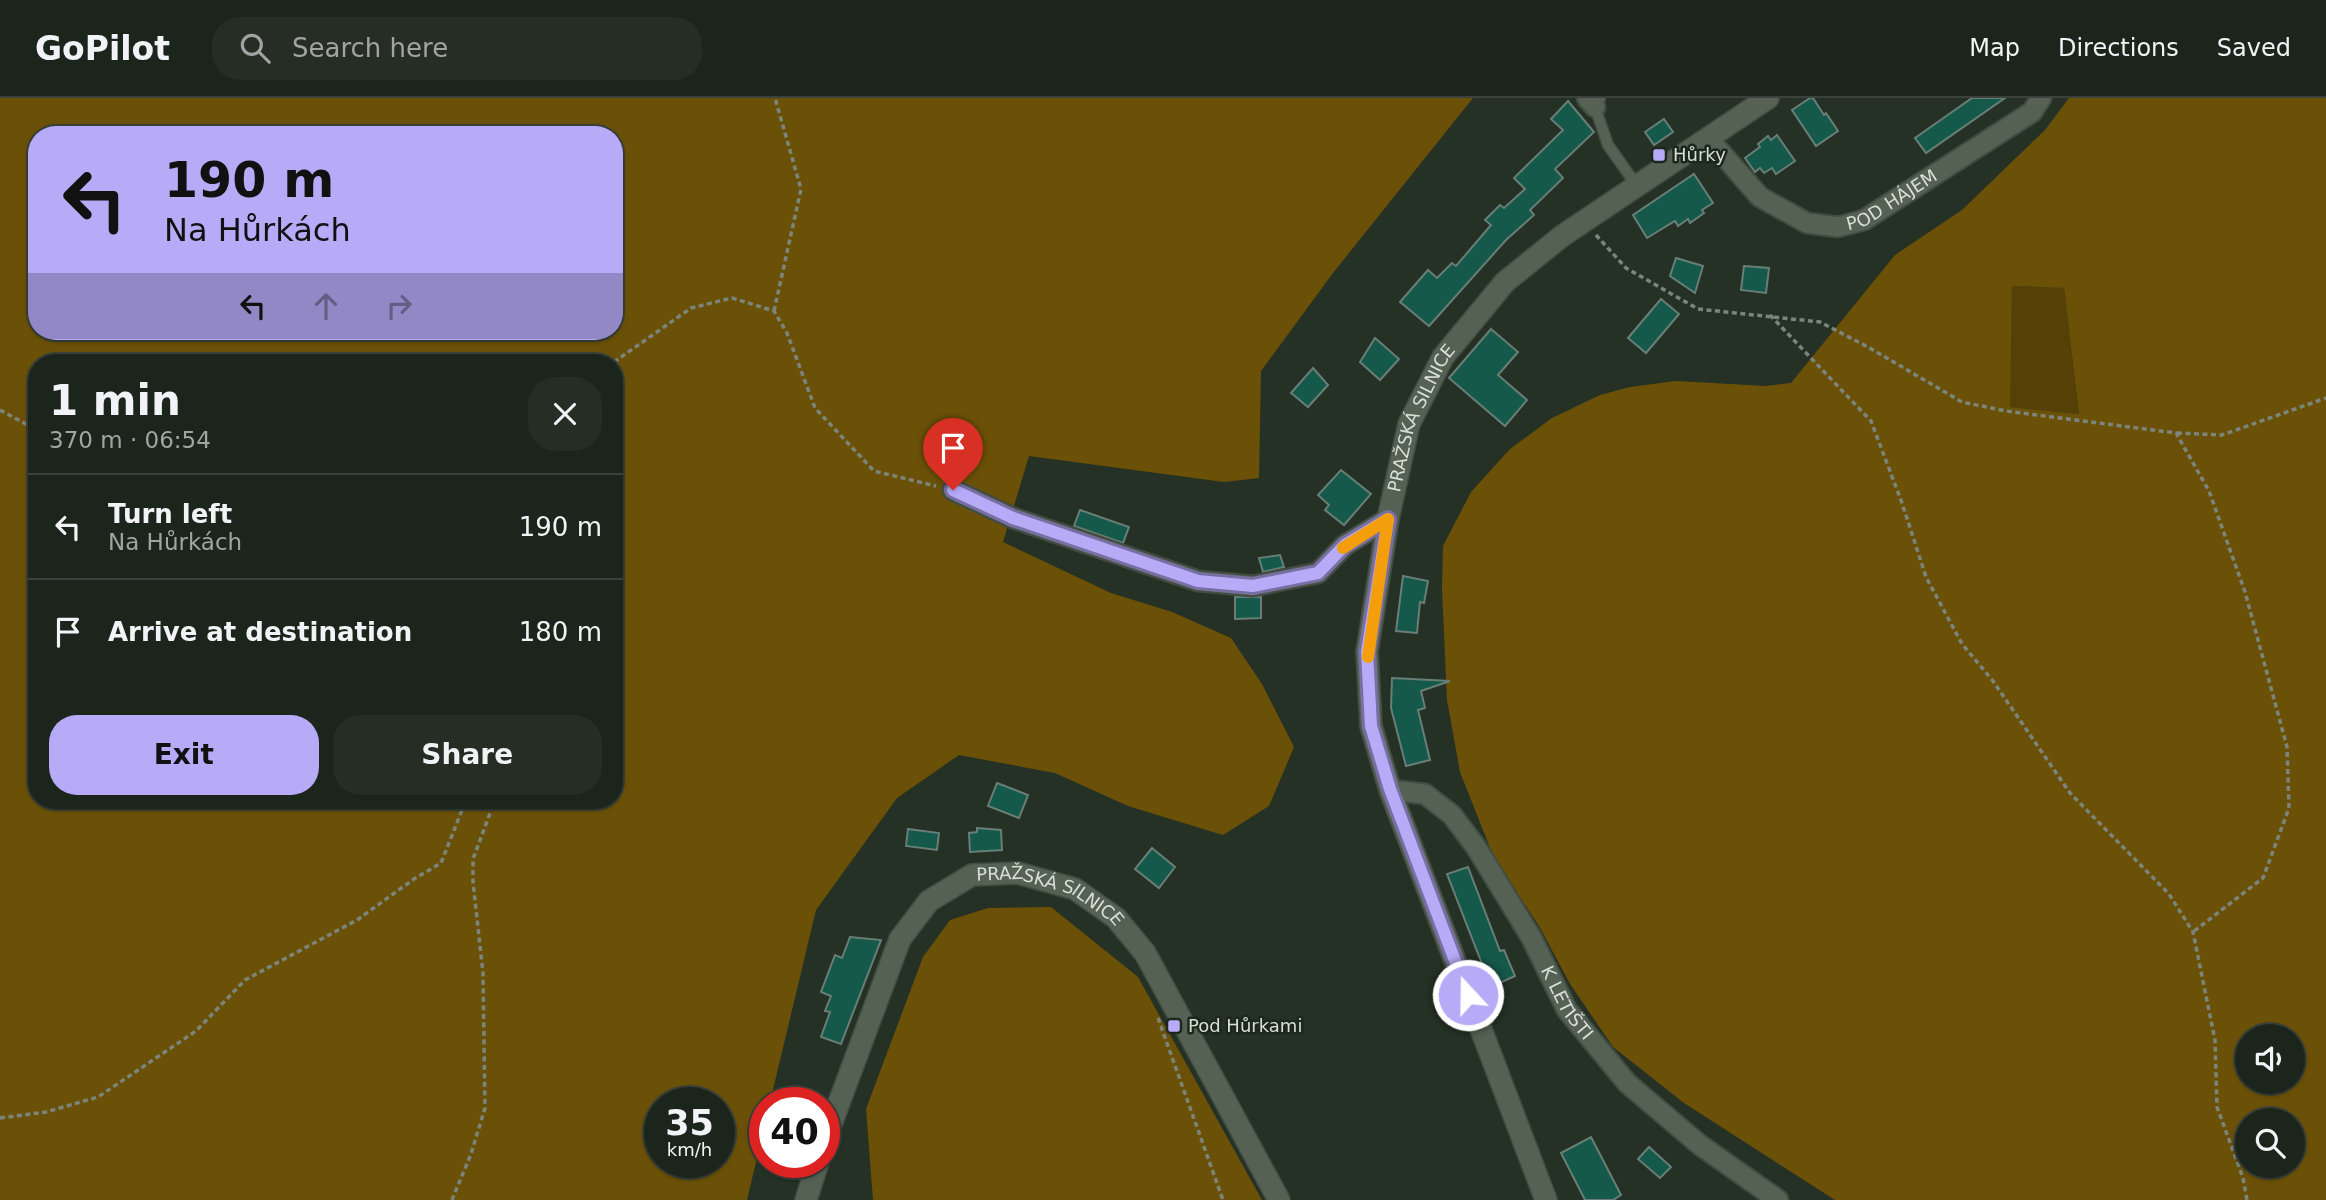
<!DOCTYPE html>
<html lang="en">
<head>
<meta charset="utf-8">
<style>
  :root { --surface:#1c251c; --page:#252d25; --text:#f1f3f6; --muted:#a0a5a3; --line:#3a423b; --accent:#b7abf8 }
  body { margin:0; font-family:"DejaVu Sans",sans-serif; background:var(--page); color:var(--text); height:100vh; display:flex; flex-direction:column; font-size:26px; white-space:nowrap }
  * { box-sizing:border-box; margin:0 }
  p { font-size:23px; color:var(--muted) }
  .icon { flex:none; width:38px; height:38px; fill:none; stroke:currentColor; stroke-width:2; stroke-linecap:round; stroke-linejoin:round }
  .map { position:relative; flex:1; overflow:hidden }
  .side { position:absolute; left:28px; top:256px; width:595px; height:455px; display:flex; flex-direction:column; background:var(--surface); border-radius:28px; box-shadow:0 2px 5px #0004,0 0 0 2px var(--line) }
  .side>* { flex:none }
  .hud { position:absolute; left:28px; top:28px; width:595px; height:214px; border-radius:28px; box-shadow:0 2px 5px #0004,0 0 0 2px var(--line); background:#b7abf8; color:#111; overflow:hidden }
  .tools { position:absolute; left:2235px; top:926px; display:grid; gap:14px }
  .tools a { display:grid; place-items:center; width:70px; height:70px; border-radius:50%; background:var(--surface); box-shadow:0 2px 5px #0004,0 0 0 2px var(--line); font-size:35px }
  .speed { position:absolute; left:644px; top:989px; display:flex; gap:14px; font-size:35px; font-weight:700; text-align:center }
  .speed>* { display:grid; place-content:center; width:91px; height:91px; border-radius:50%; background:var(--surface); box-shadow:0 2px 5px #0004,0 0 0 2px var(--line); line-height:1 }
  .speed small { font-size:18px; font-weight:400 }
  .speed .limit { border:10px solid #d22; background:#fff; color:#111 }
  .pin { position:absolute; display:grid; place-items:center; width:60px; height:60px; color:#fff; margin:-72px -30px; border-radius:50% 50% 50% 0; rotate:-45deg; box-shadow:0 0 7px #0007 }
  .pin .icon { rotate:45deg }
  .me { position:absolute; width:77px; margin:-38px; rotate:339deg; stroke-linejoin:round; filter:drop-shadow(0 0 5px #0008) }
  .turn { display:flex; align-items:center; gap:24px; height:147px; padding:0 21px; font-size:32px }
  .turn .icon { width:91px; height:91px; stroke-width:2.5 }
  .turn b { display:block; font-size:49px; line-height:60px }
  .lanes { display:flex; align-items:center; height:66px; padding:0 21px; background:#0003; justify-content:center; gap:35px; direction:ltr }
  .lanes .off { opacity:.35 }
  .round { display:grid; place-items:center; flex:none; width:74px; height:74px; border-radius:28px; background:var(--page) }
  .head { display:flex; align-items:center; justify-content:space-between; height:119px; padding:0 21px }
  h1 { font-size:42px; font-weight:800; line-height:52px }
  .cta { display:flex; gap:14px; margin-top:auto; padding:14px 21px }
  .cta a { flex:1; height:80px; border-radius:28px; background:var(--accent); color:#111; font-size:28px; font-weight:800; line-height:80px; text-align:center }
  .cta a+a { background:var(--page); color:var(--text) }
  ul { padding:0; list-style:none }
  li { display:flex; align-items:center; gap:21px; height:105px; padding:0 21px; border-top:2px solid var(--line) }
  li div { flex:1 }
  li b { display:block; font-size:26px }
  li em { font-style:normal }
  header { display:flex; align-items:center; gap:42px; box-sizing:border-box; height:98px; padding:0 35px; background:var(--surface); border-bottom:2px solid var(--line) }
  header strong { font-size:33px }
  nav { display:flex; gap:38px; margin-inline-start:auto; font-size:24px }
  .search { width:490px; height:63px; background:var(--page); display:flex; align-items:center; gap:18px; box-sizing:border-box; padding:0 24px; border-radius:28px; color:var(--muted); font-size:26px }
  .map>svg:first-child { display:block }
  .green { fill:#564005 }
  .forest { fill:#6b5107; fill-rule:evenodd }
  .building { fill:#15594a; stroke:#687e77; stroke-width:2 }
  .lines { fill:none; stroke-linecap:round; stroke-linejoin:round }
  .service-casing { stroke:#424c42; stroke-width:13 }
  .minor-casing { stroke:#424c42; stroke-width:23 }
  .tertiary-casing { stroke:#424c42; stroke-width:24 }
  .path { stroke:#7b857b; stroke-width:3.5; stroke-dasharray:5 3.5; stroke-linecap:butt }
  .service { stroke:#546153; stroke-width:10 }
  .minor { stroke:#546153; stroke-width:19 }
  .tertiary { stroke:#546153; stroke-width:21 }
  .route-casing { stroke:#776fa1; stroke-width:18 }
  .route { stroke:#b7abf8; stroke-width:12 }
  .slow { stroke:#f59e0b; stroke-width:12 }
  .poi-dot { fill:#b7abf8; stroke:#1c281b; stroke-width:2.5 }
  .labels { text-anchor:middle; stroke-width:5; stroke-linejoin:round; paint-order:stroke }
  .poi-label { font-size:18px; fill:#d7dfd6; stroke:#1c281b; text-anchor:start }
  .street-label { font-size:18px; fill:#d7dfd6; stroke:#1c281b }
</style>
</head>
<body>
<header>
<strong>GoPilot</strong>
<div class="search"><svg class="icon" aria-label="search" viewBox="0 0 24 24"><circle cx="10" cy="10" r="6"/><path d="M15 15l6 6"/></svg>Search here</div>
<nav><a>Map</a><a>Directions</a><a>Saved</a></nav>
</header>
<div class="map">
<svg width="2326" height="1102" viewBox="0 0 2326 1102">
  <rect width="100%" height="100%" fill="#253125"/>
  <polygon class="green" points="2012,188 2064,190 2079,316 2009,309"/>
  <g class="forest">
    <path d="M0,0H1473L1333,175L1261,273L1259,380L1224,384L1029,358L1003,444L1111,495L1172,514L1231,540L1262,586L1294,649L1269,708L1223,737L1128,708L1055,675L959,657L897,700L816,812L770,1004H765V1026L747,1102H0ZM37,37H614V233H37ZM37,264H614V702H37ZM660,1004H719V1064H660Z"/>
    <path d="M2069,0H2326V1102H1835L1684,1005L1613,949L1570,886L1539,828L1494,760L1460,674L1447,602L1442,491L1443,448L1471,394L1510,351L1552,320L1600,297L1630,289L1676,283L1766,288L1791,285L1895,157L1962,112L2045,32ZM2012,188L2064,190L2079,316L2010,309ZM2247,938H2292V984H2247ZM2247,1022H2292V1068H2247Z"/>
    <polygon points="1051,809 1138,879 1262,1102 873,1102 866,1011 923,859 950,822 988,810"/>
  </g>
  <g class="building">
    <polygon points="1810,0 1813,0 1824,17 1826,15 1838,33 1816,48 1792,12"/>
    <polygon points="1972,0 2005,0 1926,55 1915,40"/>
    <polygon points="1568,3 1594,34 1555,71 1563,80 1530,112 1534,117 1506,142 1429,228 1400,204 1428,172 1437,180 1452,165 1456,168 1491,127 1485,122 1500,107 1504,110 1525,91 1514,80 1563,32 1551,21"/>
    <polygon points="1664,21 1673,34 1654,47 1645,34"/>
    <polygon points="1777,37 1795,63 1776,76 1772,70 1764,75 1760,70 1755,74 1745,60 1760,49 1758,46 1768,38 1771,42"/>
    <polygon points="1694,76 1713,105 1702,112 1704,115 1690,125 1688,121 1678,128 1675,123 1647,140 1633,117"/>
    <polygon points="1676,160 1703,168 1695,195 1670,178"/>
    <polygon points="1744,168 1769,170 1766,195 1741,192"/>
    <polygon points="1661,201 1679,216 1646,255 1628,240"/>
    <polygon points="1491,231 1518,254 1498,277 1527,302 1505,328 1449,280"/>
    <polygon points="1375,240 1399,261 1380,282 1360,264"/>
    <polygon points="1313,270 1328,287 1308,309 1291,295"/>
    <polygon points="1341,372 1371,396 1344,427 1325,412 1329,407 1318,397"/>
    <polygon points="1080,412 1129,429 1123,445 1074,428"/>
    <polygon points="1280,457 1284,469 1263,474 1259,460"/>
    <polygon points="1403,478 1428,483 1424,505 1420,504 1417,535 1396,533"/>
    <polygon points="1235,499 1261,499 1261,520 1235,521"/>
    <polygon points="1392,580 1450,583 1421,593 1425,610 1418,612 1430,662 1406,668 1391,610"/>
    <polygon points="997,685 1028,697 1019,720 988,708"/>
    <polygon points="977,730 1001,732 1002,752 970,754 969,735 977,734"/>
    <polygon points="908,731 939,735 937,752 906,748"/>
    <polygon points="1152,750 1175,769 1159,790 1135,771"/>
    <polygon points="1468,769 1500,853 1504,852 1515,878 1491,889 1447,776"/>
    <polygon points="850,839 881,842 841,946 821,939 830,914 825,913 831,898 821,894 835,857 842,860"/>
    <polygon points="1591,1039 1621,1097 1613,1102 1585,1102 1561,1055"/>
    <polygon points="1649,1049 1671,1069 1660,1080 1638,1061"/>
  </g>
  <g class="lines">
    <defs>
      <polyline id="service" points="1600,0 1595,9 1608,47 1637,88"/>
      <g id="minor">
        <polyline points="1587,0 1595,9"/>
        <path id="s1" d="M1708,40L1760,99L1807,125L1838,129L1864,122L2032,14L2041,0"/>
        <polyline points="953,392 1013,420 1198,483 1253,488 1318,475 1345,447 1388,421"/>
        <path id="s2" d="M1390,692L1425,696L1452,717L1476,749L1531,839L1567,912L1627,985L1700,1047L1778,1102"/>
      </g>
      <g id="tertiary">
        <path id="s3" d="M824,1045L900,841L929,803L972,777L1018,775L1075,791L1116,820L1145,855L1279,1102"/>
        <polyline points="806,1102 818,1064"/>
        <path id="s4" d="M1546,1102L1390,692L1371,628L1367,554L1388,421L1409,326L1443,259L1505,184L1562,138L1768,0"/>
      </g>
    </defs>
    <use href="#service" class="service-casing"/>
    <use href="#minor" class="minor-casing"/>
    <use href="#tertiary" class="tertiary-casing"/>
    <g class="path">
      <polyline points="1596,137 1626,170 1698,211 1820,224 1868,249 1962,304 2006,313 2176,335 2209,393 2245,494 2287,649 2289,710 2263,780 2193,834"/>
      <polyline points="774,213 801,91 775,0"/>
      <polyline points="1770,217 1871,323 1902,405 1926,479 1962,546 1993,583 2070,695 2169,796 2193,834 2215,942 2217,1009 2243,1080 2247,1102"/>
      <polyline points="614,264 691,210 732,200 774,213 787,235 815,310 874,373 936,388"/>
      <polyline points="0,312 37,332"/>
      <polyline points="2177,335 2222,337 2326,300"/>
      <polyline points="1158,920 1223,1102"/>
      <polyline points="0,1020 46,1014 98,999 196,933 245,882 357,822 414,781 441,765 466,702"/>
      <polyline points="452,1102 471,1056 485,1010 483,875 473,784 473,761 495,702"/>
    </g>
    <use href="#service" class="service"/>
    <use href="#minor" class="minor"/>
    <use href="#tertiary" class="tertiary"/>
  </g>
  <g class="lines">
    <defs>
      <polyline id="route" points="953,392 1013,420 1198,483 1253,488 1318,475 1345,447 1388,421 1367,554 1371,628 1390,691 1468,897"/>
    </defs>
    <use href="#route" class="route-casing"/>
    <use href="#route" class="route"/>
    <polyline class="slow" points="1343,450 1388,421 1368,559"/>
  </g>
  <g class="poi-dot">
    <rect x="1652" y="50" width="14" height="14" rx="3.5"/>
    <rect x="1167" y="921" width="14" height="14" rx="3.5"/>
  </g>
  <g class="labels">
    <g class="poi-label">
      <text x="1673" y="63">Hůrky</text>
      <text x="1188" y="934">Pod Hůrkami</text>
    </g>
    <g class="street-label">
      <text dy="6" stroke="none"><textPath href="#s1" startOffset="224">POD HÁJEM</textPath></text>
      <text dy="6" stroke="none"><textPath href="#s4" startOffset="821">PRAŽSKÁ SILNICE</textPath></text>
      <text dy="6" stroke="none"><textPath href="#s3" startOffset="399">PRAŽSKÁ SILNICE</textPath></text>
      <text dy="6" stroke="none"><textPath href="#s2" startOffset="290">K LETIŠTI</textPath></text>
    </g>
  </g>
</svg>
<div class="tools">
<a><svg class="icon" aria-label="sound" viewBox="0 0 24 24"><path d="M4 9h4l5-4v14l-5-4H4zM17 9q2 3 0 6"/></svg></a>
<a><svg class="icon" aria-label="search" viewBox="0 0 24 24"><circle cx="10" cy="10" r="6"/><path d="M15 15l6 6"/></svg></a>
</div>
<div class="speed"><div>35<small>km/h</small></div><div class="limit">40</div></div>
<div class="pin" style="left:953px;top:392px;background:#d93025"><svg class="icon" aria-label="arrive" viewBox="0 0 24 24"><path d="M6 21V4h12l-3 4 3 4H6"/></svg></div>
<svg class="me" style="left:1468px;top:897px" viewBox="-20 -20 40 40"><circle r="17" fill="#b7abf8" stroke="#fff" stroke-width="3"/><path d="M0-11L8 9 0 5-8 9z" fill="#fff"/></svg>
<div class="hud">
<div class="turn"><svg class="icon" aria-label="left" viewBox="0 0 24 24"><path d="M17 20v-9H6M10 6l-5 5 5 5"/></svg><div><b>190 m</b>Na Hůrkách</div></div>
<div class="lanes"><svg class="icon" aria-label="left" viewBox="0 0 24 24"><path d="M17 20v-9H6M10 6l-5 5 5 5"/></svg><svg class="icon off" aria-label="ahead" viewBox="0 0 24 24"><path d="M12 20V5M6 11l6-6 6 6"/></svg><svg class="icon off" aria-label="right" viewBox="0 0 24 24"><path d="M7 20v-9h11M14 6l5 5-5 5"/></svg></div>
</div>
<section class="side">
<div class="head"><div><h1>1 min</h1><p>370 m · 06:54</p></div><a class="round"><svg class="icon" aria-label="close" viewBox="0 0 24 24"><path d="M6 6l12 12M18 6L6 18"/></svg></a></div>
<ul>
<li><svg class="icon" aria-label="left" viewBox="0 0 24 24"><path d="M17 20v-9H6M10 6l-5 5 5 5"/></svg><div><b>Turn left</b><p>Na Hůrkách</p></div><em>190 m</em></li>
<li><svg class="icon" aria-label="arrive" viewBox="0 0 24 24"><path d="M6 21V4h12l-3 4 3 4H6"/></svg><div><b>Arrive at destination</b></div><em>180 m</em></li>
</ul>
<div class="cta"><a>Exit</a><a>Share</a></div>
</section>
</div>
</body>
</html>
